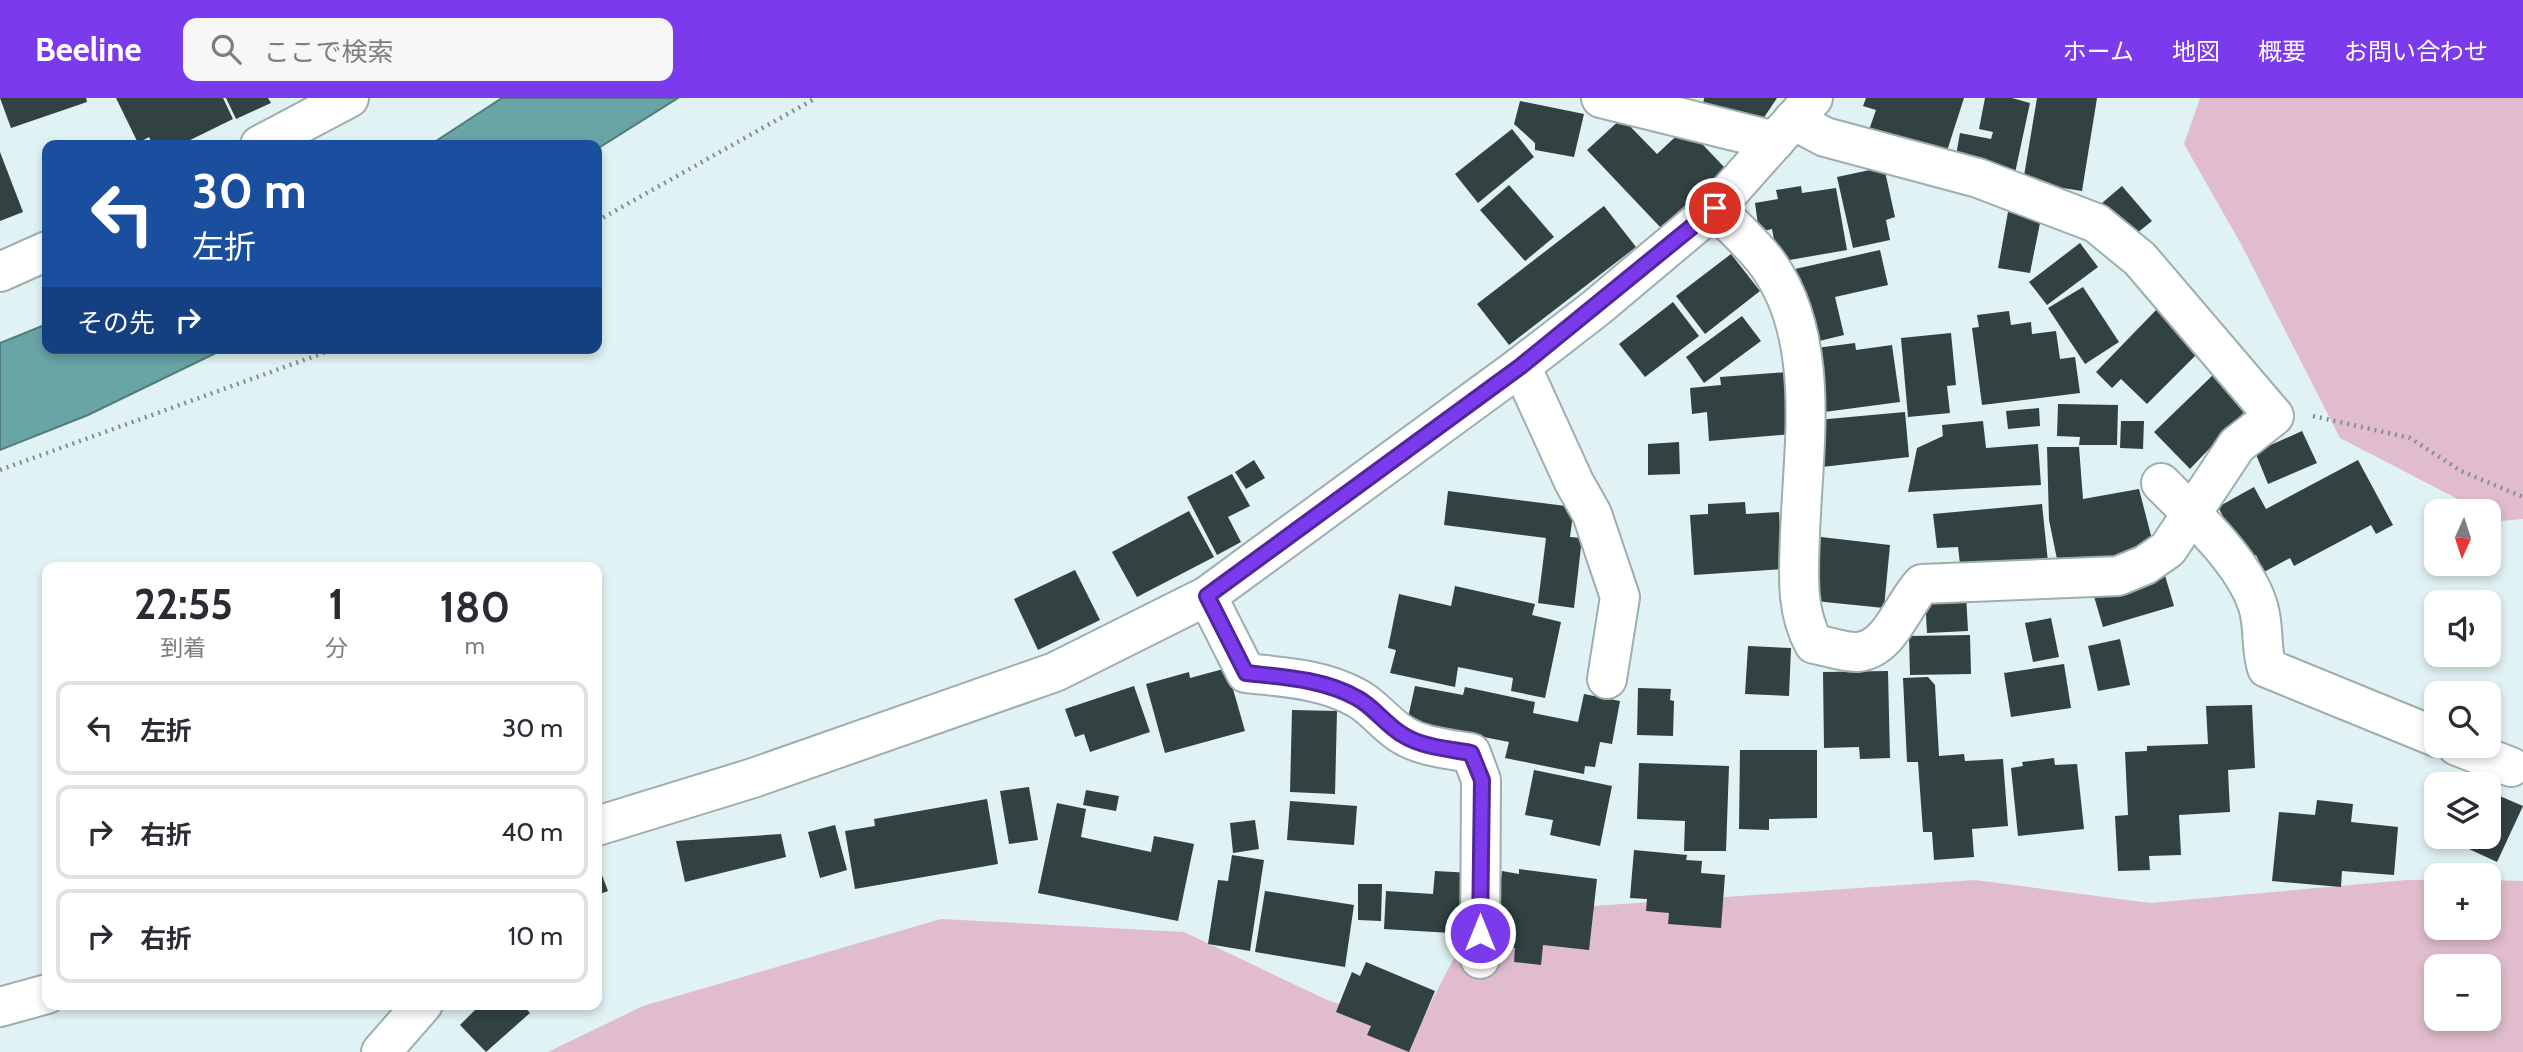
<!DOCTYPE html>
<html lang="ja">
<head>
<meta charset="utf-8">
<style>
  :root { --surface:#fff; --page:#f7f7f7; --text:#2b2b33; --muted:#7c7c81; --line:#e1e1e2; --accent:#7c3aed }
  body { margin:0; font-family:Cabin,"Noto Sans JP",sans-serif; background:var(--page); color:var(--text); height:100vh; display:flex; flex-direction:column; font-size:26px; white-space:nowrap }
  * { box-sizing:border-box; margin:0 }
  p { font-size:23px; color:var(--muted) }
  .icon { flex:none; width:38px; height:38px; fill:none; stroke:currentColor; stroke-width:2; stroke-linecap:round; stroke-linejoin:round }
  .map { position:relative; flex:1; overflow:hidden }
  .side { position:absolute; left:42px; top:464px; width:560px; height:448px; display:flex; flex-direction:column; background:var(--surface); border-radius:14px; box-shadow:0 4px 10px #0003 }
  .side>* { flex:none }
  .banner { position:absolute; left:42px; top:42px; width:560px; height:214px; border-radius:14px; box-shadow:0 4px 10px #0003; background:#1a4fa0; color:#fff; overflow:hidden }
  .needle { width:46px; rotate:183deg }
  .fabs { position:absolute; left:2424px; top:401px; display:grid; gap:14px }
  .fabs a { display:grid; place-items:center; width:77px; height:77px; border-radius:14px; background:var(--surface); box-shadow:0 4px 10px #0003; font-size:35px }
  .pin { position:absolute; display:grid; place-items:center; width:60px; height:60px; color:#fff; margin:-30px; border:4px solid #fff; border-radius:50%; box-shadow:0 2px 7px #0007 }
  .me { position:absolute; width:77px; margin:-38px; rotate:0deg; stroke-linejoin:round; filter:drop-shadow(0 0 5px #0008) }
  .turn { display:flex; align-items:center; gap:24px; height:147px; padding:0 35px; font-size:32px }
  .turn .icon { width:91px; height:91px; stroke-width:2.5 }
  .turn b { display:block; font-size:49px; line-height:60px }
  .then { display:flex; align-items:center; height:66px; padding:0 35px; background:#0003; gap:14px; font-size:26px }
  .eta { display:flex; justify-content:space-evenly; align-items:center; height:119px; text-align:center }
  .eta b { font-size:42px; font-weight:800; line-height:49px }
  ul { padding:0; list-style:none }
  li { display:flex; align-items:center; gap:21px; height:94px; margin:0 14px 10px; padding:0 21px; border:4px solid var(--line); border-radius:14px }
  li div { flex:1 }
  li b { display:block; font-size:26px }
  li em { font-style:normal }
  header { display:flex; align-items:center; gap:42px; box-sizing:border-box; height:98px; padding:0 35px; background:var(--accent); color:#fff }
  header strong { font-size:33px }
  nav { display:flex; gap:38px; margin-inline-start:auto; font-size:24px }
  .search { width:490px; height:63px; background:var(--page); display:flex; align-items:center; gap:18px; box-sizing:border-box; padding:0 24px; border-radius:14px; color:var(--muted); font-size:26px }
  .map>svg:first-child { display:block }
  .green { fill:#e0bccc; fill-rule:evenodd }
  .water { fill:#69a4a6; stroke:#517c7e; stroke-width:2 }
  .building { fill:#324141 }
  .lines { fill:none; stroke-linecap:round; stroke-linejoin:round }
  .minor-casing { stroke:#9daeae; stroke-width:42 }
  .path { stroke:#849091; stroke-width:4.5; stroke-dasharray:2 5; stroke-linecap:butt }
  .minor { stroke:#fff; stroke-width:38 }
  .route-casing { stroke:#51269a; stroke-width:18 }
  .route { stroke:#7c3aed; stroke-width:12 }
</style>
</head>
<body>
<header>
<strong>Beeline</strong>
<div class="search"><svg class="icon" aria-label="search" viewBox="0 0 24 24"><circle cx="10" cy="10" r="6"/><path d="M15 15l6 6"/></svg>ここで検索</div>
<nav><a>ホーム</a><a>地図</a><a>概要</a><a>お問い合わせ</a></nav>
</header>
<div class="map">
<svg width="2523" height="954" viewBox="0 0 2523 954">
  <rect width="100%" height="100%" fill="#e0f2f3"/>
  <g class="green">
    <polygon points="2200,0 2523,0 2523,421 2500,423 2489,417 2488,413 2481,413 2340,340 2241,146 2184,46"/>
    <path d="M1975,782L2150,805L2407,782H2436V830H2488L2489,782L2523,783V954H548L643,908L941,821L1184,834L1327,902L1417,931L1477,816ZM2436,868H2488V920H2436Z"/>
  </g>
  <g class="water">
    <polygon points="502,0 678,0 597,51 597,47 430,47"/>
    <polygon points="47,226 47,250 226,250 88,317 0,352 0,245"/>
  </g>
  <g class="building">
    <polygon points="0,0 86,0 87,4 11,30"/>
    <polygon points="116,0 223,0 233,21 180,47 153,47 149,39 138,45"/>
    <polygon points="226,0 268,0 271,5 236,21"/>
    <polygon points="1704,0 1777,0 1761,24 1702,14"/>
    <polygon points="1866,0 1964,0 1946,56 1869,32 1876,12 1863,8"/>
    <polygon points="1985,0 2012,0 2030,5 2015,75 1955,63 1960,35 1991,41 1993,34 1979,31"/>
    <polygon points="2037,0 2097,0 2082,93 2023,84"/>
    <polygon points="1520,3 1584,16 1574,59 1535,52 1535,45 1514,26"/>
    <polygon points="1622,20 1657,56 1686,29 1725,70 1661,130 1587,52"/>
    <polygon points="1512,31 1534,59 1478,105 1455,76"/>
    <polygon points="0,54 23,114 0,123"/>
    <polygon points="1884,69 1895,119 1886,122 1890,142 1853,150 1837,79"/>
    <polygon points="1509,87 1554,139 1525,163 1480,112"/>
    <polygon points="1801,88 1802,95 1836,90 1847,152 1778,164 1772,131 1759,134 1755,105 1778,101 1776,92"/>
    <polygon points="2122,88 2152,123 2132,139 2102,105"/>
    <polygon points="1604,108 1636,149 1509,247 1477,206"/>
    <polygon points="2008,114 2041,120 2030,175 1998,170"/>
    <polygon points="2080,145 2098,169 2047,207 2029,184"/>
    <polygon points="1880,152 1888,187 1835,199 1844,237 1811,245 1795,171"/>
    <polygon points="1731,156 1760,193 1705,236 1676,198"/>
    <polygon points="2083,189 2119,244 2085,266 2048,210"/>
    <polygon points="1673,204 1699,238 1645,279 1619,246"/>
    <polygon points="2160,208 2203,250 2147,306 2121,281 2112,290 2096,274"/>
    <polygon points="2009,213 2011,227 2031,224 2032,236 2056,233 2060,261 2075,259 2080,295 1982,307 1972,230 1979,229 1977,217"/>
    <polygon points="1742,218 1761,243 1704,285 1686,259"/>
    <polygon points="1951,235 1956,287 1947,288 1950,315 1908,319 1901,240"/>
    <polygon points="1855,245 1856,252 1892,247 1900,304 1824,314 1816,250"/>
    <polygon points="1787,274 1793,336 1709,343 1707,314 1692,316 1690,290 1721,287 1720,279"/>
    <polygon points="2213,277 2249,309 2190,371 2154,334"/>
    <polygon points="2058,306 2118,307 2117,347 2079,347 2080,339 2057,338"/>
    <polygon points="2039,310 2040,328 2008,331 2006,313"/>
    <polygon points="1905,314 1909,359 1822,369 1817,322"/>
    <polygon points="1983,323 1986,350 2038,346 2041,387 1908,394 1917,350 1943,338 1942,327"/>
    <polygon points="2121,323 2144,323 2143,351 2120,350"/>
    <polygon points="2302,333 2317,365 2268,386 2255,354"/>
    <polygon points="1679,344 1680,376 1648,377 1648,346"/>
    <polygon points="2047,349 2079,349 2083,401 2139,391 2154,449 2059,471 2049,422"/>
    <polygon points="1254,362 1265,380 1246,391 1235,374"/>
    <polygon points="2358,362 2393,427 2376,436 2371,427 2294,468 2290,460 2264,474 2256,457 2246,462 2218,409 2254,389 2266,411"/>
    <polygon points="1232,376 1250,408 1228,419 1241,444 1217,457 1187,399"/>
    <polygon points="1448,393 1574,409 1570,439 1582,440 1574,510 1538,505 1546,440 1444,427"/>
    <polygon points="1745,404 1746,416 1779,414 1783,471 1694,477 1690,417 1708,416 1708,406"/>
    <polygon points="2042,406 2048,464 1961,474 1958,449 1937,450 1933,416"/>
    <polygon points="1189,413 1214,459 1137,499 1112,454"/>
    <polygon points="1821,439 1890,447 1884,510 1815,503"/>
    <polygon points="1075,472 1100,522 1038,552 1014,501"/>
    <polygon points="2164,474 2174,508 2103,529 2093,495"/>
    <polygon points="1455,488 1535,506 1532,517 1561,524 1545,600 1511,593 1513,580 1458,569 1455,589 1390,575 1396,552 1388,550 1399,496 1451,508"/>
    <polygon points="1966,496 1968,533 1927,535 1925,498"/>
    <polygon points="2051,520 2059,559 2033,564 2025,525"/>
    <polygon points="1970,537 1971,576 1910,577 1909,538"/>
    <polygon points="2120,541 2130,587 2098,593 2088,548"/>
    <polygon points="1748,548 1791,550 1789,598 1745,596"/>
    <polygon points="2064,566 2071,610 2011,619 2004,575"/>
    <polygon points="1227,570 1245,633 1165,655 1146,586 1189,574 1190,580"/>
    <polygon points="1888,573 1890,660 1860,661 1859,649 1824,650 1823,574"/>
    <polygon points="1928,579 1935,587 1939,658 1964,656 1965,663 2003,661 2008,728 1972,731 1974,759 1934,762 1932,734 1923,734 1918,664 1907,664 1903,580"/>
    <polygon points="1134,588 1150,634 1090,654 1084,636 1075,639 1065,611"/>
    <polygon points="1415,588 1463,597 1465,589 1535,604 1533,615 1578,624 1584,596 1620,603 1612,646 1600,644 1595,669 1585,668 1584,676 1505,660 1509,644 1407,624"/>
    <polygon points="1638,590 1671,591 1670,602 1674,603 1673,638 1637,637"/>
    <polygon points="2252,607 2255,670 2228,672 2230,714 2179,717 2181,757 2149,758 2150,772 2118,773 2115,718 2128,717 2125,654 2147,653 2147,648 2208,646 2206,608"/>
    <polygon points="1292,612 1337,613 1335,696 1290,694"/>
    <polygon points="1740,652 1817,652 1817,720 1769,721 1769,732 1739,731"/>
    <polygon points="2054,660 2055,667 2077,666 2084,731 2018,738 2011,670 2023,668 2022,664"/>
    <polygon points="1639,665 1729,668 1726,753 1684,753 1685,723 1637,721"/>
    <polygon points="1534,672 1612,688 1600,748 1550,737 1553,722 1525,717"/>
    <polygon points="1029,689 1038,742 1009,746 1000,693"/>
    <polygon points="2436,691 2436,736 2429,733 2434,722 2424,718"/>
    <polygon points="1086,692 1119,698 1116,713 1083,707"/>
    <polygon points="2488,693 2523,708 2497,764 2441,738 2488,738"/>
    <polygon points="987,701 998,766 855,791 845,733 875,728 874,721"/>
    <polygon points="2317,702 2353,706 2351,724 2398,729 2394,777 2342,773 2341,789 2272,783 2279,714 2315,717"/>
    <polygon points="1290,703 1357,708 1354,747 1287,742"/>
    <polygon points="1057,705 1086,711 1081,739 1151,754 1154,738 1194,746 1178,823 1038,795"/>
    <polygon points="1255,722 1259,751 1233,755 1230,725"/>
    <polygon points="835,727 847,772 820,780 808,734"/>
    <polygon points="781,736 786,759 685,784 676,743"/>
    <polygon points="1634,752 1687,757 1686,762 1702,763 1701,775 1725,777 1721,830 1668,826 1669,815 1646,813 1647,801 1630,800"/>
    <polygon points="1232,757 1264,762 1250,853 1208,846 1218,782 1228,783"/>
    <polygon points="597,764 608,793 597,797"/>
    <polygon points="1519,771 1597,781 1589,852 1543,847 1541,867 1514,864 1515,850 1493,847 1502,773 1519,776"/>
    <polygon points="1435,773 1472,775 1468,836 1384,831 1386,793 1433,796"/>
    <polygon points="1358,786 1382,786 1381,823 1358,822"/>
    <polygon points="1265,793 1354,807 1345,869 1255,854"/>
    <polygon points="1366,864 1435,893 1409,954 1367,937 1371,928 1336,914 1352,874 1360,878"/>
    <polygon points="481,906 522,906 530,915 486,954 460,927"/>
  </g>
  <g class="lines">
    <defs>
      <g id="minor">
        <polyline points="1601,0 1775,43"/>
        <polyline points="260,47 349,0"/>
        <path d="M1715,110C1732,128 1752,145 1767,165C1822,240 1803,349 1800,436C1799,475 1795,511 1814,546C1827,548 1845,555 1858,554C1890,551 1903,506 1922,486L2118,478L2145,467L2168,451L2237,347L2274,318L2140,161L2096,125L1978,80L1825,39L1793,22"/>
        <polyline points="0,174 47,153"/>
        <polyline points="1521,268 1574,384 1592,416 1620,499 1607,581"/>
        <path d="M2161,385C2193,417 2242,462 2257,505C2265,526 2260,549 2267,570L2436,639"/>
        <path d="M1207,498L1246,575C1283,579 1323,581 1357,600C1374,609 1386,627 1403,637C1422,649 1449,651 1471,655L1481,682L1480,861"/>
        <polyline points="2457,648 2511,669"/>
        <polyline points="597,728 753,680 1055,574 1207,498 1521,268 1596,210 1715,110 1813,0"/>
        <polyline points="0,909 47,896"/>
        <polyline points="381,954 423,906"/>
      </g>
    </defs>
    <use href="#minor" class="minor-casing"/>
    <g class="path">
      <polyline points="597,123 816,0"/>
      <polyline points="2313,318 2410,340 2461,373 2523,399"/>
      <polyline points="0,372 337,250"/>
    </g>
    <use href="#minor" class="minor"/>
  </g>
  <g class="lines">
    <defs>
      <path id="route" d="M1480,835L1482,682L1471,655C1449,651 1422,649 1403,637C1386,627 1374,609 1357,600C1323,581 1283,579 1246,575L1207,498L1521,268L1715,110"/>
    </defs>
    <use href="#route" class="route-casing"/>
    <use href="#route" class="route"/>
  </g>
</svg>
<div class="fabs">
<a><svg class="needle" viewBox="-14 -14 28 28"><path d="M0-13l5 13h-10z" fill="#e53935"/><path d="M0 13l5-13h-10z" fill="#7c7c81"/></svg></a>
<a><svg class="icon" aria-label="sound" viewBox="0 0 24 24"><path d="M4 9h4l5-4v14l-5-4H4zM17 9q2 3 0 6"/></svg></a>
<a><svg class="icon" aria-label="search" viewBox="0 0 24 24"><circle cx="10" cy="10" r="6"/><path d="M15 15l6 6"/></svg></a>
<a><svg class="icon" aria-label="layers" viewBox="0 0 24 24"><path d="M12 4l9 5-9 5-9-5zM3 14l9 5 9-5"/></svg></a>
<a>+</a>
<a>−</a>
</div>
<div class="pin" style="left:1715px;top:110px;background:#d93025"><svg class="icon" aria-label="arrive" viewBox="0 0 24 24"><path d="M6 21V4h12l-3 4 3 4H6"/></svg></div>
<svg class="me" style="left:1480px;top:835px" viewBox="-20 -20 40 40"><circle r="17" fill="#7c3aed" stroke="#fff" stroke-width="3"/><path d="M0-11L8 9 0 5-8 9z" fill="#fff"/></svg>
<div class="banner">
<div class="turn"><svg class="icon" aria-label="left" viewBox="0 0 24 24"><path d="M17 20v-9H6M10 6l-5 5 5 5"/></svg><div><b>30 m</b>左折</div></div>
<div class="then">その先<svg class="icon" aria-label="right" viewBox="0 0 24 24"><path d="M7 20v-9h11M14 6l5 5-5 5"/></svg></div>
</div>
<section class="side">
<div class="eta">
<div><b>22:55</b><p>到着</p></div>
<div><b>1</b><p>分</p></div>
<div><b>180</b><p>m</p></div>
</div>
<ul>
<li><svg class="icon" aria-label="left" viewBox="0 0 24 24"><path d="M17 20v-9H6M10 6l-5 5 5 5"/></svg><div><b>左折</b></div><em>30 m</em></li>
<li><svg class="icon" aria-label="right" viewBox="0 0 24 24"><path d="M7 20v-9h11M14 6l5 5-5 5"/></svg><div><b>右折</b></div><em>40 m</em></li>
<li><svg class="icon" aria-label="right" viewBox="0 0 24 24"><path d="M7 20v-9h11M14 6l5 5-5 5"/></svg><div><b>右折</b></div><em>10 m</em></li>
</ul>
</section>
</div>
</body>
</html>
